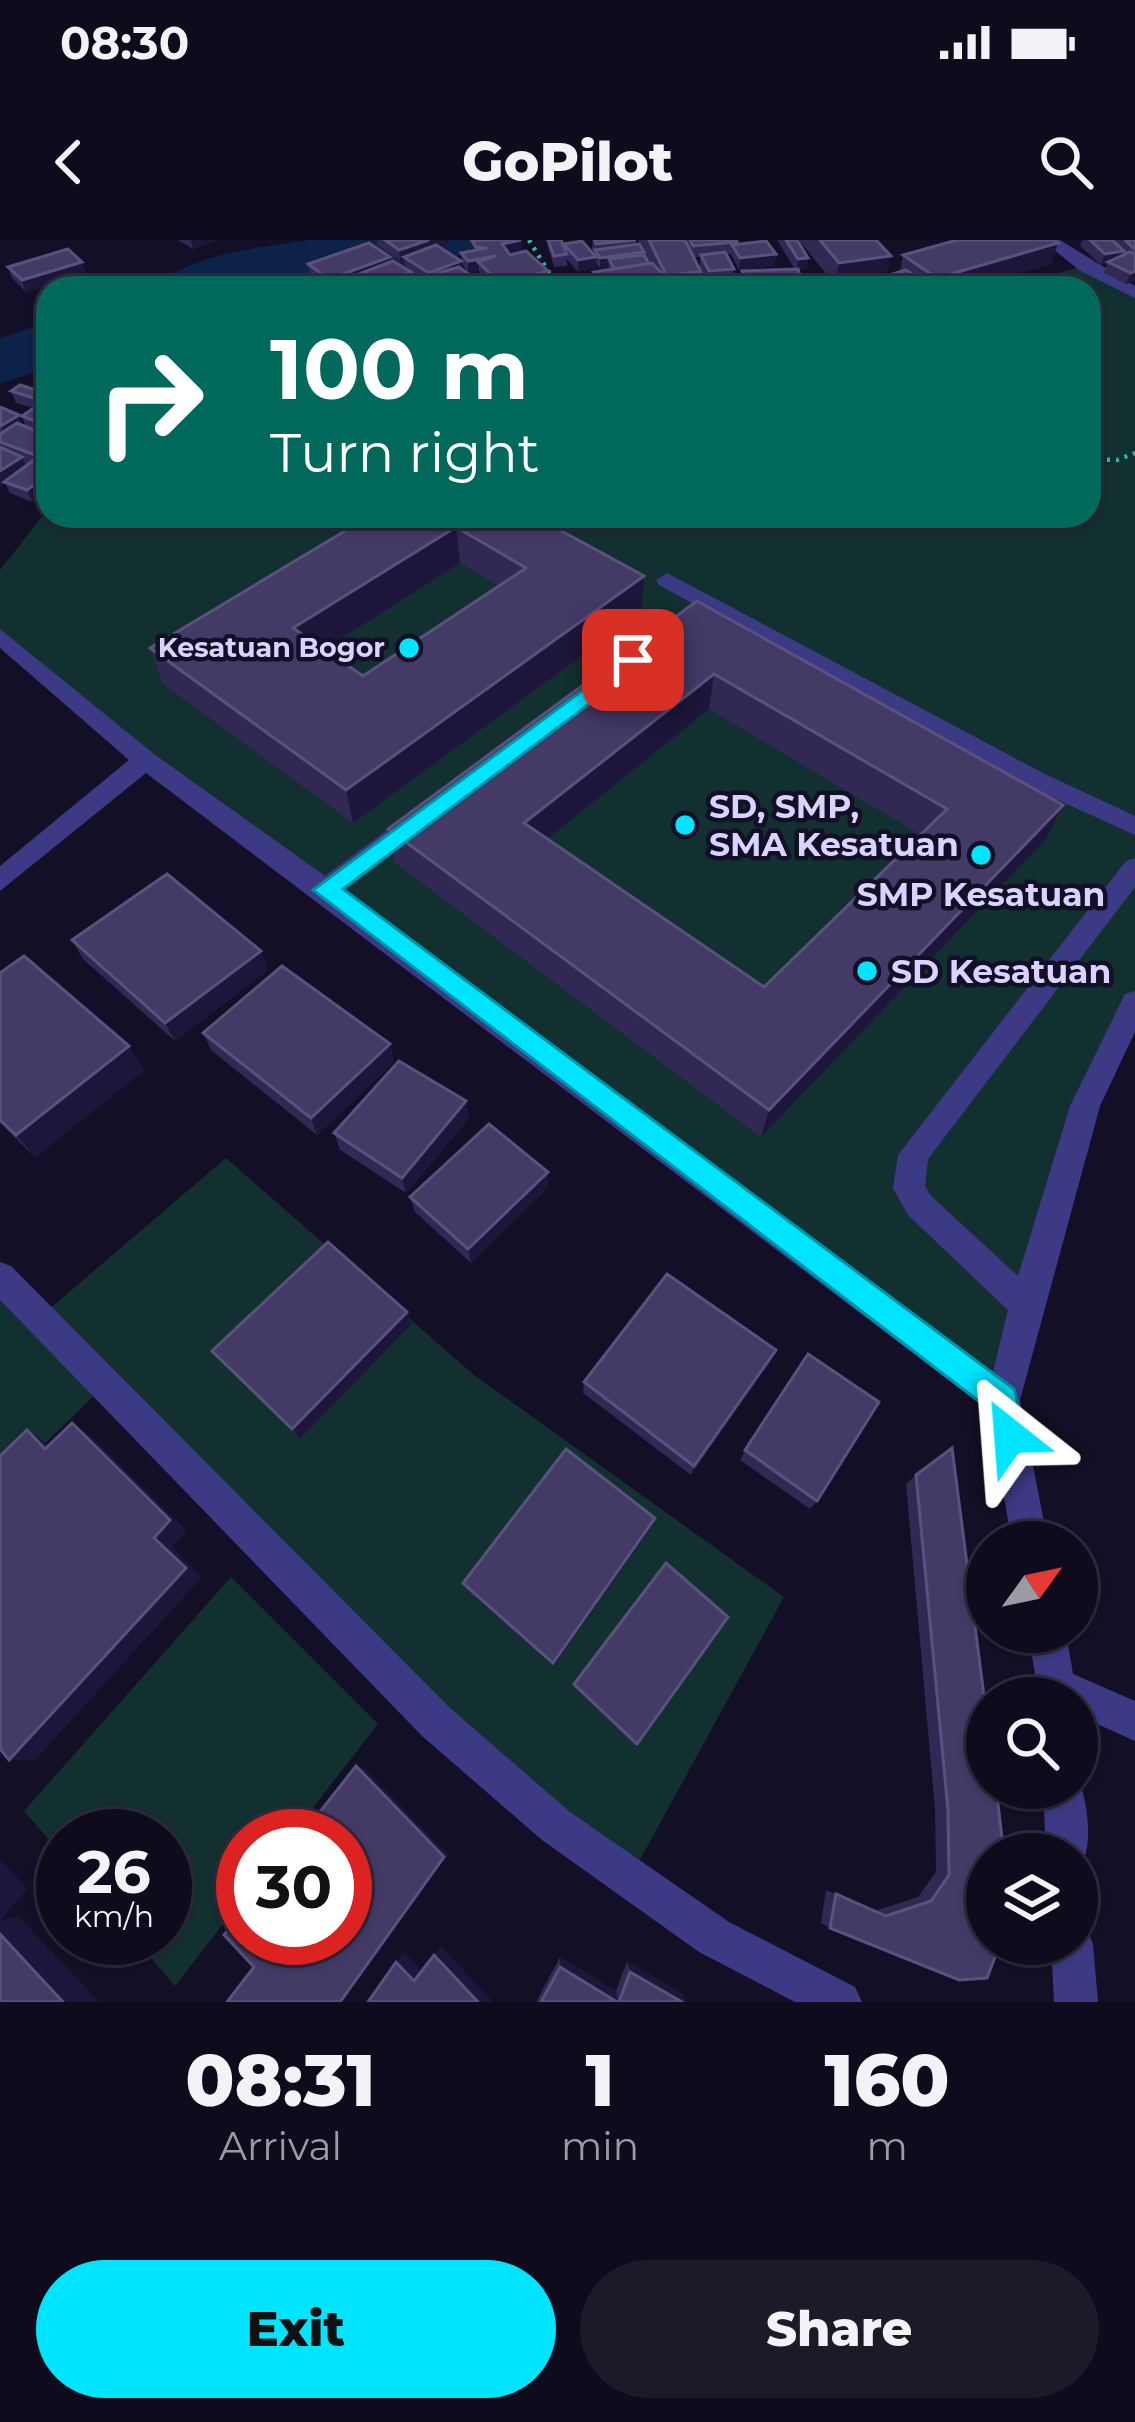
<!DOCTYPE html>
<html lang="en">
<head>
<meta charset="utf-8">
<style>
  :root { --surface:#0e0b1c; --page:#1c1929; --text:#f1f3f6; --muted:#9b9ba3; --line:#2e2b3b; --accent:#00e5ff }
  body { margin:0; font-family:Montserrat,sans-serif; background:var(--page); color:var(--text); height:100vh; display:flex; flex-direction:column; font-size:45px; white-space:nowrap }
  * { box-sizing:border-box; margin:0 }
  p { font-size:39px; color:var(--muted) }
  .icon { flex:none; width:66px; height:66px; fill:none; stroke:currentColor; stroke-width:2; stroke-linecap:round; stroke-linejoin:round }
  .map { position:relative; height:1762px; overflow:hidden }
  .sheet { display:flex; flex-direction:column; background:var(--surface); flex:1 }
  .sheet>* { flex:none }
  .banner { position:absolute; left:36px; top:36px; width:1065px; height:252px; border-radius:36px; box-shadow:0 3px 9px #0004,0 0 0 3px var(--line); background:#00695c; color:#fff; overflow:hidden }
  .needle { width:78px; rotate:57deg }
  .buttons { position:absolute; left:966px; top:1281px; display:grid; gap:24px }
  .buttons a { display:grid; place-items:center; width:132px; height:132px; border-radius:50%; background:var(--surface); box-shadow:0 3px 9px #0004,0 0 0 3px var(--line); font-size:60px }
  .speed { position:absolute; left:36px; top:1569px; display:flex; gap:24px; font-size:60px; font-weight:700; text-align:center }
  .speed>* { display:grid; place-content:center; width:156px; height:156px; border-radius:50%; background:var(--surface); box-shadow:0 3px 9px #0004,0 0 0 3px var(--line); line-height:1 }
  .speed small { font-size:30px; font-weight:400 }
  .speed .limit { border:18px solid #d22; background:#fff; color:#111 }
  .pin { position:absolute; display:grid; place-items:center; width:102px; height:102px; color:#fff; margin:-51px; border-radius:24px; box-shadow:0 6px 18px #0006 }
  .me { position:absolute; width:132px; margin:-66px; rotate:332deg; stroke-linejoin:round; filter:drop-shadow(0 0 9px #0008) }
  .turn { display:flex; align-items:center; gap:42px; height:252px; padding:0 36px; font-size:54px }
  .turn .icon { width:156px; height:156px; stroke-width:2.5 }
  .turn b { display:block; font-size:84px; line-height:102px }
  .eta { display:flex; justify-content:space-evenly; align-items:center; height:204px; text-align:center }
  .eta b { font-size:72px; font-weight:800; line-height:84px }
  .action { display:flex; gap:24px; margin-top:auto; padding:24px 36px }
  .action a { flex:1; height:138px; border-radius:72px; background:var(--accent); color:#111; font-size:48px; font-weight:800; line-height:138px; text-align:center }
  .action a+a { background:var(--page); color:var(--text) }
  .status { display:flex; justify-content:space-between; align-items:center; height:84px; padding:0 60px; background:var(--surface); direction:ltr }
  .status svg { height:33px; fill:currentColor }
  header { display:flex; justify-content:space-between; align-items:center; height:156px; padding:0 36px; background:var(--surface); font-size:54px; font-weight:800 }
  .map>svg:first-child { display:block }
  .green { fill:#12302f }
  .lines { fill:none; stroke-linecap:round; stroke-linejoin:round }
  .river { fill:#0c2248; fill-rule:evenodd }
  .path { stroke:#2fb8b0; stroke-width:4.5; stroke-dasharray:3 6; stroke-linecap:butt }
  .minor { fill:#3d3a85; fill-rule:evenodd }
  .wall { fill:#312854; fill-rule:evenodd }
  .shaded-wall { fill:#1d163a }
  .building { fill:#433a66; stroke:#5a527e; stroke-width:3; fill-rule:evenodd }
  .route { fill:#00e5ff; stroke:#0095a6; stroke-width:3 }
  .poi-dot { fill:#00e5ff; stroke:#130f26; stroke-width:4.5 }
  .labels { text-anchor:middle; stroke-width:9; stroke-linejoin:round; paint-order:stroke }
  .far-poi-label { font-size:27px; font-weight:bold; fill:#d9d4ff; stroke:#130f26; text-anchor:end }
  .poi-label { font-size:33px; font-weight:bold; fill:#d9d4ff; stroke:#130f26; text-anchor:start }
</style>
</head>
<body>
<div class="status"><b>08:30</b><svg viewBox="0 0 49 12"><path d="M0 12V9h3v3zM5 12V6h3v6zM10 12V3h3v9zM15 12V0h3v12zM26 1h20v11H26zM47 4h2v5h-2z"/></svg></div>
<header><svg class="icon" aria-label="back" viewBox="0 0 24 24"><path d="M15 5l-7 7 7 7"/></svg>GoPilot<svg class="icon" aria-label="search" viewBox="0 0 24 24"><circle cx="10" cy="10" r="6"/><path d="M15 15l6 6"/></svg></header>
<div class="map">
<svg width="1135" height="1762" viewBox="0 0 1135 1762">
  <rect width="100%" height="100%" fill="#130f26"/>
  <g class="green">
    <polygon points="1085,26 1135,53 1135,762 1085,866 1003,1160 0,402 0,330 48,269 48,276 1089,276 1089,48 1000,48"/>
    <polygon points="226,918 474,1135 784,1357 630,1638 105,1145 0,1247 0,1037 40,1077"/>
    <polygon points="231,1337 378,1484 291,1596 243,1596 243,1658 175,1746 134,1698 165,1698 165,1596 63,1596 63,1616 24,1571"/>
  </g>
  <g class="lines">
    <g class="river">
      <path d="M310,0H477L468,13L446,19L254,48H158C182,14 270,6 310,0Z"/>
      <polygon points="48,82 48,127 0,144 0,98"/>
    </g>
    <g class="path">
      <polyline points="529,0 556,44"/>
      <polyline points="1089,219 1117,220 1135,213"/>
    </g>
    <g class="minor">
      <polygon points="1042,0 1060,0 1135,46 1135,58 1079,30"/>
      <polygon points="667,333 1043,533 1135,576 1135,595 1025,545 659,345 656,340"/>
      <polygon points="0,389 154,514 325,636 413,571 431,571 435,578 431,585 344,650 993,1132 1008,1070 908,975 893,948 898,915 1126,621 1135,618 1135,647 928,919 925,946 930,955 1018,1036 1070,866 1125,754 1135,751 1135,792 1100,866 1020,1160 1048,1302 1012,1302 988,1170 146,533 0,651 0,626 129,520 0,408"/>
      <polygon points="0,1022 11,1026 450,1468 570,1572 729,1682 855,1747 862,1762 795,1762 699,1712 542,1600 422,1496 0,1060"/>
      <polygon points="1028,1392 1066,1392 1073,1434 1135,1461 1135,1501 1077,1475 1077,1458 1039,1458"/>
      <path d="M1077,1534C1087,1558 1096,1611 1077,1631V1614H1046L1043,1548H1077Z"/>
      <polygon points="1077,1685 1087,1689 1093,1704 1098,1762 1054,1762 1051,1704 1077,1704"/>
    </g>
  </g>
  <g class="wall">
    <polygon points="178,0 217,0 193,9"/>
    <path d="M377,0H448V5L440,8L461,21L462,29L482,44V48H443L439,45V41L431,44L437,48H360L357,41L338,48H296L294,41L310,35L308,24L390,17V22L405,28L404,20L400,21L377,5ZM411,32L421,39L412,42Z"/>
    <polygon points="546,0 561,0 564,8 564,4 595,16 592,9 593,0 636,0 636,5 642,8 638,0 736,0 737,4 776,14 774,26 739,30 731,14 726,14 734,29 732,40 708,43 700,26 700,17 694,17 701,32 700,44 719,48 594,48 594,32 608,30 608,28 600,29 596,23 596,28 578,32 567,19 567,26 554,27"/>
    <polygon points="777,0 797,0 807,29 798,30 802,44 805,48 742,48 740,43 742,31 795,29"/>
    <polygon points="799,0 876,0 886,36 900,32 903,15 1058,3 1051,24 970,48 862,48 863,43 878,38 835,45"/>
    <polygon points="1082,0 1135,0 1135,40 1126,44 1104,33 1107,24 1101,25 1080,6"/>
    <polygon points="472,1 522,12 563,48 493,48 479,33 479,31 468,33 462,24 461,13 473,11"/>
    <polygon points="82,22 86,33 26,52 12,38 8,27"/>
    <polygon points="48,138 48,250 32,262 10,253 5,243 0,246 0,167 26,187 22,176 34,168 16,163 11,151 42,151 38,143"/>
    <path d="M370,276H534L642,372L353,583L163,444L150,408ZM460,323L499,346L363,436L324,409Z"/>
    <path d="M697,361L1046,599L761,897L394,622L388,589ZM709,469L921,595L764,747L547,599Z"/>
    <polygon points="72,700 261,711 268,730 175,801 83,719"/>
    <polygon points="0,733 129,806 144,830 35,917 0,883"/>
    <polygon points="203,793 390,804 394,822 317,895 212,811"/>
    <polygon points="466,861 469,878 406,953 340,910 334,893"/>
    <polygon points="548,947 471,1023 415,972 410,957"/>
    <polygon points="407,1072 411,1085 300,1199 212,1111"/>
    <polygon points="770,1122 691,1235 583,1153 584,1142"/>
    <polygon points="745,1210 817,1261 810,1269 740,1220"/>
    <polygon points="916,1235 987,1704 830,1688 821,1683 826,1650 875,1671 918,1657 936,1632 935,1569 906,1244"/>
    <polygon points="652,1286 554,1426 466,1349 463,1343"/>
    <polygon points="574,1444 637,1504 634,1505 574,1447"/>
    <polygon points="560,1717 616,1751 627,1721 682,1754 686,1762 536,1762"/>
  </g>
  <g class="shaded-wall">
    <polygon points="191,0 217,0 193,9"/>
    <polygon points="429,0 448,0 448,5 407,19 404,17 404,20 400,21 399,10"/>
    <polygon points="522,1 522,13 502,15 502,4"/>
    <polygon points="1058,3 1051,24 970,48 934,48 937,38"/>
    <polygon points="1124,11 1120,22 1108,22 1107,24 1101,25 1105,14"/>
    <polygon points="644,12 644,23 609,19 608,28 600,29 600,18"/>
    <polygon points="776,14 774,26 739,30 740,18"/>
    <polygon points="496,16 478,22 479,31 468,33 468,21"/>
    <polygon points="891,16 886,37 835,45 839,23"/>
    <polygon points="390,17 391,29 356,35 357,41 338,48 331,48 329,39"/>
    <polygon points="596,17 596,28 578,32 578,20"/>
    <polygon points="808,18 807,29 796,31 798,19"/>
    <polygon points="461,21 462,32 438,33 439,41 430,44 429,33"/>
    <polygon points="82,22 86,33 26,52 22,40"/>
    <polygon points="548,31 548,42 526,48 500,48 500,43"/>
    <polygon points="1135,31 1135,40 1126,44 1131,33"/>
    <polygon points="411,32 413,43 401,48 375,48"/>
    <polygon points="19,175 24,187 6,198 1,186"/>
    <polygon points="48,211 48,226 44,229 40,217"/>
    <polygon points="22,217 27,228 0,246 0,231"/>
    <polygon points="48,234 48,250 32,262 27,250"/>
    <polygon points="456,287 460,323 301,424 293,388"/>
    <polygon points="644,336 642,372 353,583 346,550"/>
    <polygon points="714,434 709,469 526,616 524,583"/>
    <polygon points="1063,565 1046,599 761,897 769,870"/>
    <polygon points="261,711 268,730 175,801 165,783"/>
    <polygon points="390,804 394,822 317,895 311,878"/>
    <polygon points="129,806 144,830 35,917 16,895"/>
    <polygon points="466,861 469,878 406,953 402,938"/>
    <polygon points="548,932 548,947 471,1023 468,1009"/>
    <polygon points="407,1072 411,1085 300,1199 292,1189"/>
    <polygon points="776,1110 770,1122 691,1235 694,1226"/>
    <polygon points="72,1183 92,1197 187,1291 172,1307 202,1337 35,1520 9,1520 154,1298"/>
    <polygon points="27,1190 48,1204 66,1222 45,1209"/>
    <polygon points="655,1278 652,1286 554,1426 553,1423"/>
    <polygon points="356,1526 363,1527 448,1614 342,1762 340,1762"/>
    <polygon points="0,1619 27,1649 0,1681"/>
    <polygon points="18,1676 99,1762 63,1762 0,1694 0,1681"/>
    <polygon points="441,1706 493,1762 478,1762 434,1715"/>
    <polygon points="404,1712 422,1731 414,1741 396,1722"/>
    <polygon points="560,1717 616,1751 618,1762 560,1727"/>
    <polygon points="627,1721 682,1754 686,1762 682,1762 630,1732"/>
  </g>
  <g class="building">
    <polygon points="385,0 429,0 399,10"/>
    <polygon points="481,0 521,0 502,4 510,15 526,11 548,31 500,43 478,22 496,16 468,21 461,13 487,8 476,7 472,1"/>
    <polygon points="548,0 561,0 567,14 554,16"/>
    <polygon points="594,0 636,0 596,4"/>
    <polygon points="649,0 685,0 701,32 666,35"/>
    <polygon points="690,0 736,0 737,2 693,6"/>
    <polygon points="786,0 797,0 808,18 798,19"/>
    <polygon points="820,0 876,0 891,16 839,23"/>
    <polygon points="957,0 1054,0 1058,3 937,38 903,15"/>
    <polygon points="1090,0 1112,0 1124,11 1105,14"/>
    <polygon points="1125,0 1135,0 1135,10"/>
    <polygon points="582,1 596,17 578,20 564,4"/>
    <polygon points="766,1 776,14 740,18 732,5"/>
    <polygon points="369,3 390,17 329,39 308,24"/>
    <polygon points="639,4 644,12 600,18 595,10"/>
    <polygon points="436,5 461,21 429,33 404,17"/>
    <polygon points="68,9 82,22 22,40 8,27"/>
    <polygon points="725,12 734,29 709,31 701,15"/>
    <polygon points="1130,12 1135,14 1135,31 1131,33 1108,22"/>
    <polygon points="644,15 649,24 614,29 609,19"/>
    <polygon points="393,21 411,32 375,47 356,35"/>
    <polygon points="652,23 676,48 610,48 594,32"/>
    <polygon points="459,27 482,44 471,48 457,48 438,33"/>
    <polygon points="798,29 802,42 745,43 742,31"/>
    <polygon points="906,30 931,46 870,48 863,43"/>
    <polygon points="313,34 329,46 324,48 304,48 294,41"/>
    <polygon points="548,35 563,48 504,48"/>
    <polygon points="422,38 437,48 398,48"/>
    <polygon points="716,42 719,48 683,48 682,46"/>
    <polygon points="804,44 805,48 759,48"/>
    <polygon points="48,138 48,148 38,143"/>
    <polygon points="20,145 46,153 37,159 11,151"/>
    <polygon points="48,158 48,186 22,176"/>
    <polygon points="0,167 19,175 1,186"/>
    <polygon points="17,183 48,196 48,211 40,217 0,202 0,194"/>
    <polygon points="0,207 22,217 0,231"/>
    <polygon points="34,220 48,225 48,234 27,250 4,242"/>
    <path d="M370,276H534L644,336L346,550L150,408ZM456,287L526,328L363,436L293,388Z"/>
    <path d="M697,361L1063,565L769,870L388,589ZM714,434L947,569L764,747L524,583Z"/>
    <polygon points="167,634 261,711 165,783 72,700"/>
    <polygon points="24,716 129,806 16,895 0,880 0,733"/>
    <polygon points="282,726 390,804 311,878 203,793"/>
    <polygon points="399,821 466,861 402,938 334,893"/>
    <polygon points="489,884 548,932 468,1009 410,957"/>
    <polygon points="328,1002 407,1072 292,1189 212,1111"/>
    <polygon points="667,1034 776,1110 694,1226 584,1142"/>
    <polygon points="808,1114 879,1162 817,1261 745,1210"/>
    <polygon points="72,1183 170,1280 154,1298 186,1328 9,1520 0,1509 0,1216 27,1190 45,1209"/>
    <polygon points="952,1208 987,1479 987,1548 996,1548 1004,1614 987,1614 987,1704 1000,1704 987,1738 959,1740 830,1688 836,1654 886,1676 931,1661 949,1635 948,1570 916,1235"/>
    <polygon points="566,1209 655,1278 553,1423 463,1343"/>
    <polygon points="666,1323 728,1377 637,1504 574,1444"/>
    <polygon points="356,1526 444,1617 340,1762 227,1762 254,1727 224,1695 243,1671 243,1698 345,1698 345,1596 301,1596"/>
    <polygon points="0,1694 63,1762 0,1762"/>
    <polygon points="434,1715 478,1762 368,1762 396,1722 414,1741"/>
    <polygon points="560,1727 617,1762 541,1762"/>
    <polygon points="630,1732 682,1762 619,1762"/>
  </g>
  <polygon class="route" points="633,413 641,415 641,425 343,649 1014,1149 1026,1196 1021,1207 1010,1212 999,1207 989,1169 313,650"/>
  <g class="poi-dot">
    <circle cx="409" cy="408" r="12"/>
    <circle cx="685" cy="585" r="12"/>
    <circle cx="981" cy="615" r="12"/>
    <circle cx="867" cy="731" r="12"/>
  </g>
  <g class="labels">
    <g class="far-poi-label">
      <text x="385" y="417">Kesatuan Bogor</text>
    </g>
    <g class="poi-label">
      <text x="709" y="578">SD, SMP,<tspan x="709" dy="38">SMA Kesatuan</tspan></text>
      <text x="981" y="666" text-anchor="middle">SMP Kesatuan</text>
      <text x="891" y="743">SD Kesatuan</text>
    </g>
  </g>
</svg>
<div class="buttons">
<a><svg class="needle" viewBox="-14 -14 28 28"><path d="M0-13l5 13h-10z" fill="#e53935"/><path d="M0 13l5-13h-10z" fill="#9b9ba3"/></svg></a>
<a><svg class="icon" aria-label="search" viewBox="0 0 24 24"><circle cx="10" cy="10" r="6"/><path d="M15 15l6 6"/></svg></a>
<a><svg class="icon" aria-label="layers" viewBox="0 0 24 24"><path d="M12 4l9 5-9 5-9-5zM3 14l9 5 9-5"/></svg></a>
</div>
<div class="speed"><div>26<small>km/h</small></div><div class="limit">30</div></div>
<div class="pin" style="left:633px;top:420px;background:#d93025"><svg class="icon" aria-label="arrive" viewBox="0 0 24 24"><path d="M6 21V4h12l-3 4 3 4H6"/></svg></div>
<svg class="me" style="left:1010px;top:1196px" viewBox="-20 -20 40 40"><path d="M0-17L14 15 0 8-14 15z" fill="#00e5ff" stroke="#fff" stroke-width="4"/></svg>
<div class="banner">
<div class="turn"><svg class="icon" aria-label="right" viewBox="0 0 24 24"><path d="M7 20v-9h11M14 6l5 5-5 5"/></svg><div><b>100 m</b>Turn right</div></div>
</div>
</div>
<section class="sheet">
<div class="eta">
<div><b>08:31</b><p>Arrival</p></div>
<div><b>1</b><p>min</p></div>
<div><b>160</b><p>m</p></div>
</div>
<div class="action"><a>Exit</a><a>Share</a></div>
</section>
</body>
</html>
